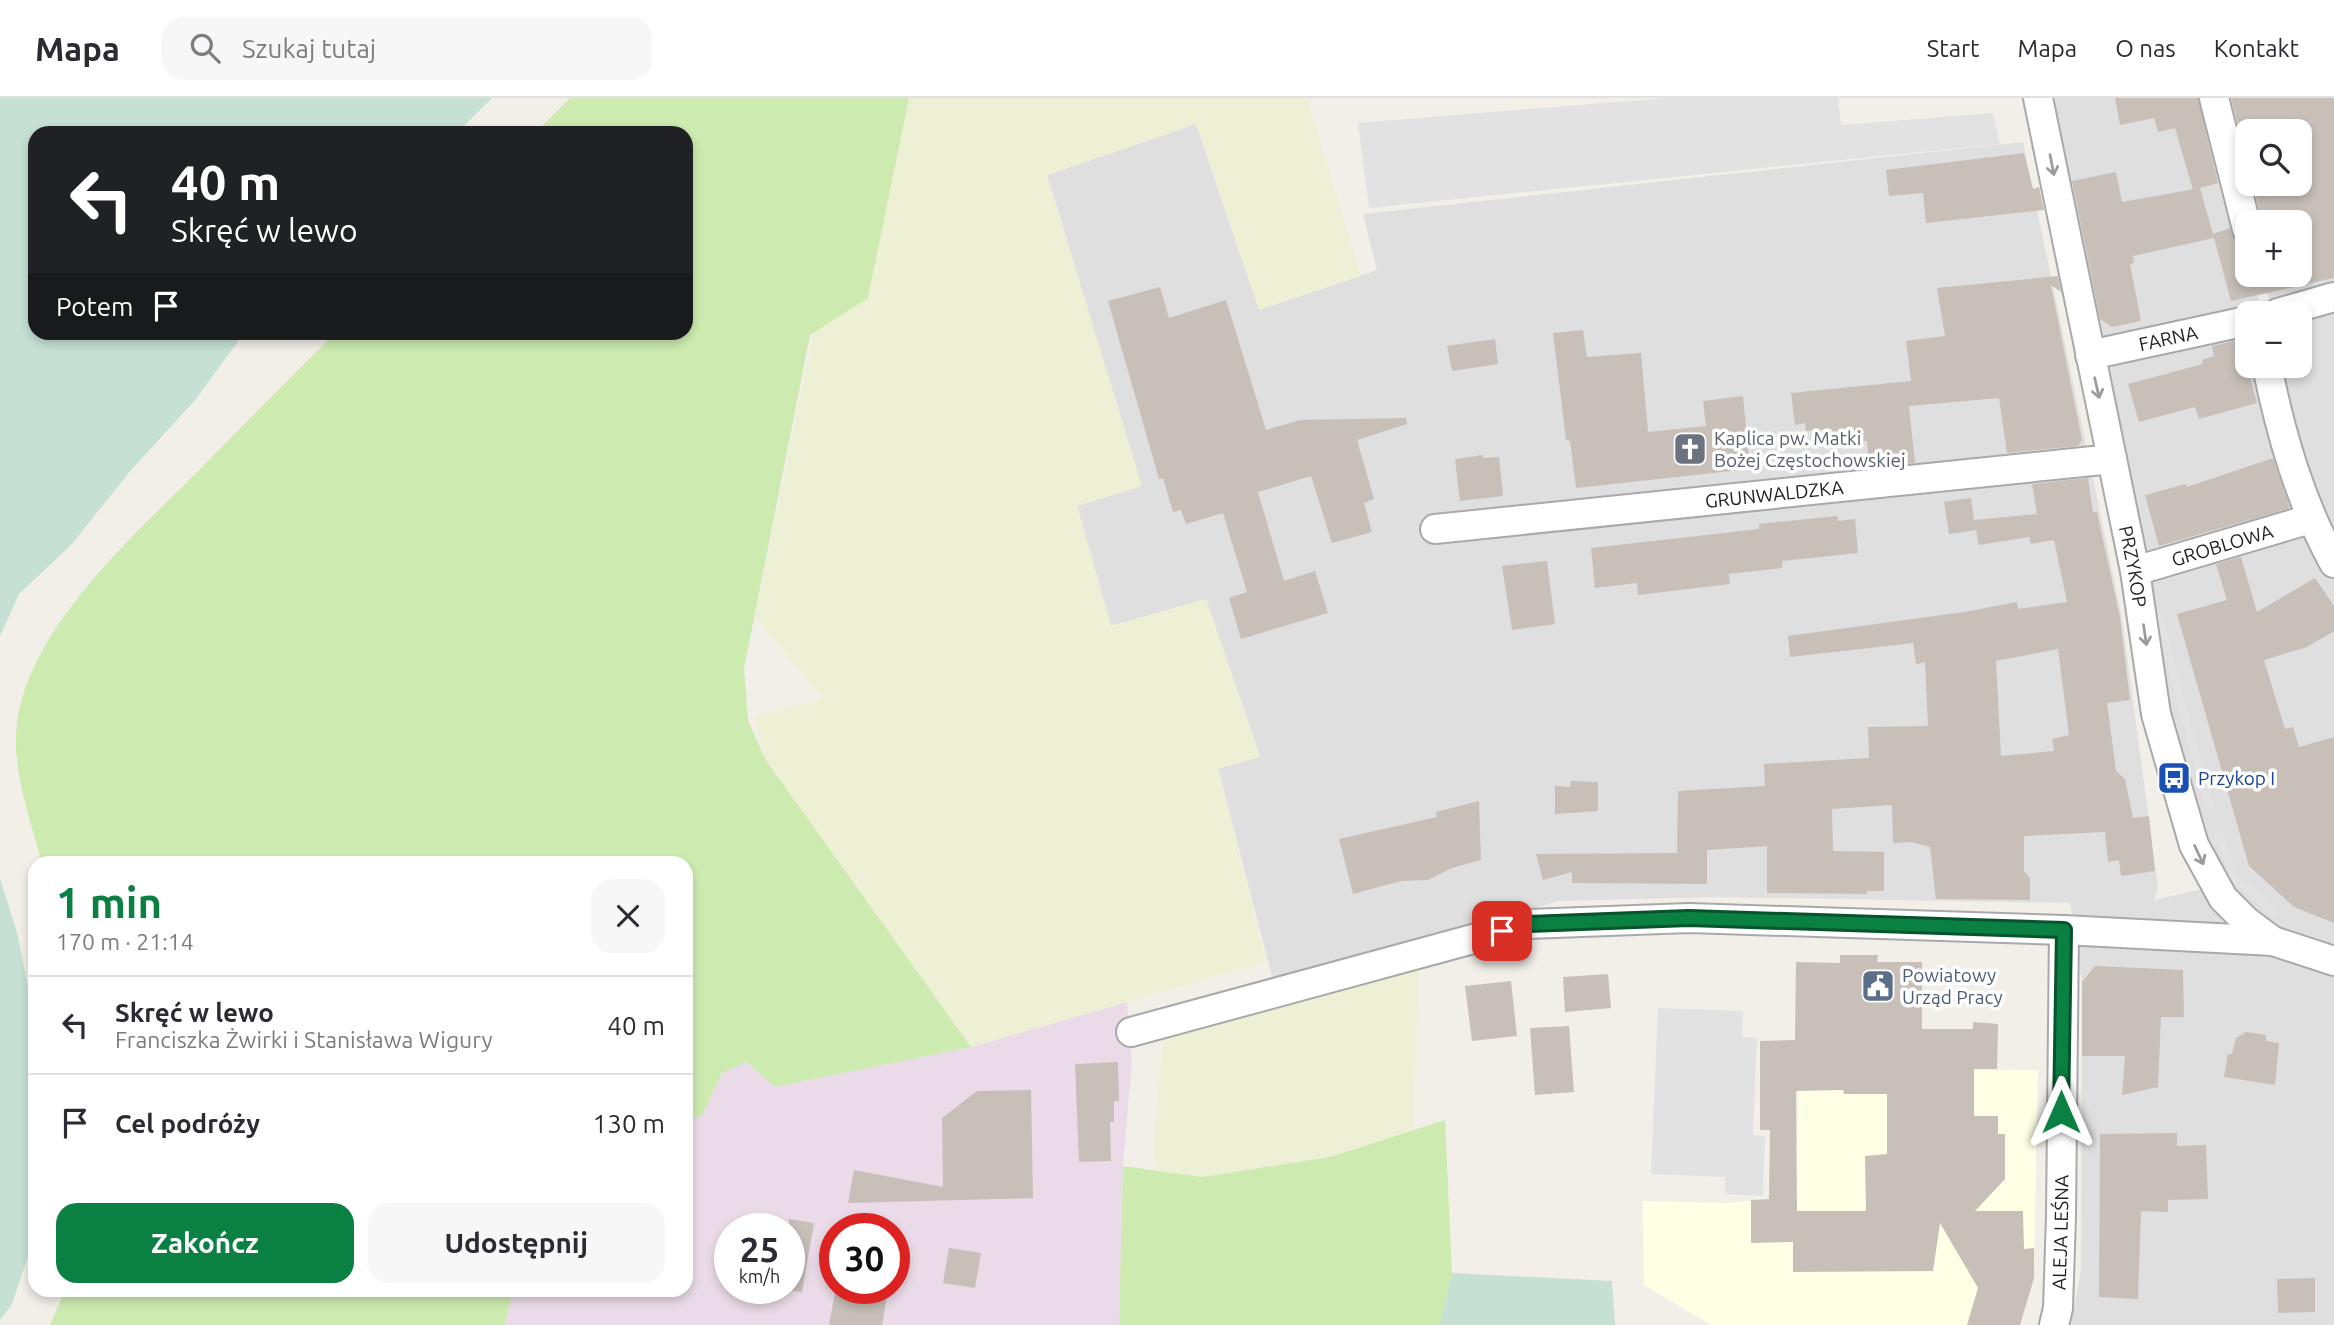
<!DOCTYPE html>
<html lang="pl">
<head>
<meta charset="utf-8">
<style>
  :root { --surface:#fff; --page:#f7f7f7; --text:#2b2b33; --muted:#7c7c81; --line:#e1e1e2; --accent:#0b8043 }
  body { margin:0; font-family:Ubuntu,sans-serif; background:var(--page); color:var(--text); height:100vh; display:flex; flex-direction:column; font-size:26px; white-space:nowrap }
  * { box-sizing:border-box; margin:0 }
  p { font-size:23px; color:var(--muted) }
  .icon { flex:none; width:38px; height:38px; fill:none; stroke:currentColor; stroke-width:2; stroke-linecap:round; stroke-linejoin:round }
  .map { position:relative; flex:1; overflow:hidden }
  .panel { position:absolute; left:28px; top:758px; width:665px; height:441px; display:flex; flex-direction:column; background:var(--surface); border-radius:21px; box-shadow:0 4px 10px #0003 }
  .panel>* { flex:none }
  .guide { position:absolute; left:28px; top:28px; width:665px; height:214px; border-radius:21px; box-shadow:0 4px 10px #0003; background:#202124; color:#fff; overflow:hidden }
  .tools { position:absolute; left:2235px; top:21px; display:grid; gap:14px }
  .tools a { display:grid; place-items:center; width:77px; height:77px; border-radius:14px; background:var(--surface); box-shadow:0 4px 10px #0003; font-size:35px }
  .speed { position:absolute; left:714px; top:1115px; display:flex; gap:14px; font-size:35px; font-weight:700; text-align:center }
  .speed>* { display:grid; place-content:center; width:91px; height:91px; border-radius:50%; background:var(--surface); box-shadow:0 4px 10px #0003; line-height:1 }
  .speed small { font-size:18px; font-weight:400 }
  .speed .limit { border:10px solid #d22; background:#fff; color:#111 }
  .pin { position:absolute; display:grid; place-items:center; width:60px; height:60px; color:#fff; margin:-30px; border-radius:14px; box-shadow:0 4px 10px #0006 }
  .me { position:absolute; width:77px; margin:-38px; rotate:0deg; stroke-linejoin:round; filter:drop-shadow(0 0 5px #0008) }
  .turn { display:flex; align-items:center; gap:24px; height:147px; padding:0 28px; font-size:32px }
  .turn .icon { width:91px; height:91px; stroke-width:2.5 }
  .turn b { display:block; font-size:49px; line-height:60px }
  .then { display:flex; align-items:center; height:66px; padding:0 28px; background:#0003; gap:14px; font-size:26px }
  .round { display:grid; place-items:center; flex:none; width:74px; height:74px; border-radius:21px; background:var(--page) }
  .overview { display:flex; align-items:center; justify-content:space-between; height:119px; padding:0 28px }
  h1 { font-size:42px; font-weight:700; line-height:52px; color:var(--accent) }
  .primary-button { display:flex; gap:14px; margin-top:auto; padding:14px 28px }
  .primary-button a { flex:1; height:80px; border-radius:21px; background:var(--accent); color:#fff; font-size:28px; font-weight:700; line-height:80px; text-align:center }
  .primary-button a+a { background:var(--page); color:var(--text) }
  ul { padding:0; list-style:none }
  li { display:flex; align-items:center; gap:21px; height:98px; padding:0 28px; border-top:2px solid var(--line) }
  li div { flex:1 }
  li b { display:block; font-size:26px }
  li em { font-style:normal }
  header { display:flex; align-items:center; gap:42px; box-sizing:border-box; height:98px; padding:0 35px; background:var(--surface); border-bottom:2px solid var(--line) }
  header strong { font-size:33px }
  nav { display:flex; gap:38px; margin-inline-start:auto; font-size:24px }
  .search { width:490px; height:63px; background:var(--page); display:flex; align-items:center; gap:18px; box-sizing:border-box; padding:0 24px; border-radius:21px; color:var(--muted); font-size:26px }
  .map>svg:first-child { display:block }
  .residential { fill:#e0dfdf; fill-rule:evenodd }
  .industrial { fill:#ebdbe8; fill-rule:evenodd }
  .education { fill:#ffffe5 }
  .farmland { fill:#eef0d5 }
  .grass { fill:#cdebb0 }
  .wetland { fill:#c6e0d4 }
  .parking { fill:#e2e2e2 }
  .building { fill:#c7bfb8; fill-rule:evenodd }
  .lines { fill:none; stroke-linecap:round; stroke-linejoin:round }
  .street-casing { stroke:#a9a9a9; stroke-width:32 }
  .street { stroke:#fff; stroke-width:28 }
  .oneway { stroke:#9c9c9c }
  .route-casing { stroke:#07532c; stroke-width:18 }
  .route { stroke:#0b8043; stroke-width:12 }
  .labels { text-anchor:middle; stroke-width:7; stroke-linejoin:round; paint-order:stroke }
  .street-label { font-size:19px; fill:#222; stroke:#fff }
  .worship-label { font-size:19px; fill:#5b616d; stroke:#fff; text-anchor:start }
  .transit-label { font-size:19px; fill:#164399; stroke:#fff; text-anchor:start }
  .service-label { font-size:19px; fill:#4e5e75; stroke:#fff; text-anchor:start }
</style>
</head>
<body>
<header>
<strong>Mapa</strong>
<div class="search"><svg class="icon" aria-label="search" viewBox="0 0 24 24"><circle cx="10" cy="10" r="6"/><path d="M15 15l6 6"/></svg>Szukaj tutaj</div>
<nav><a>Start</a><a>Mapa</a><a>O nas</a><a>Kontakt</a></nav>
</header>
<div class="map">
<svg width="2334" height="1227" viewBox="0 0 2334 1227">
  <rect width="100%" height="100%" fill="#f2efe9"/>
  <path class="residential" d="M2052,0H2210L2247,153V177H2253L2259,203L2270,202L2260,177H2300V124H2247L2217,0H2334V1227H2071L2081,1172L2082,885L2070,805L1713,799L1559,803L1274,886L1218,670L1260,658L1206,501L1111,528L1077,407L1141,388L1047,77L1196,26L1259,212L1377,172L1363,116L2023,44L2122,520L2158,790L2154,802L2224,786L2199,740L2172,644ZM2247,33H2300V86H2247ZM2247,215H2300V268H2247Z"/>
  <path class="industrial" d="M1127,904L1132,963L1123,1068L1119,1227H505L513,1192H686V1021L702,1017L722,975L747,964L775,989L971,949ZM730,1130H789V1190H730ZM835,1130H894V1190H835Z"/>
  <polygon class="education" points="1799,971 2038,972 2034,1177 2020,1227 1711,1227 1644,1187 1643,1103 1726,1105 1769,1101 1797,1046"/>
  <g class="farmland">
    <polygon points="909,0 1307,0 1361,178 1259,212 1196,26 1047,77 1142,388 1077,408 1111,528 1206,501 1260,659 1218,671 1266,864 971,949 820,744 765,661 754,618 823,601 755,519 815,228 868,200"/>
    <polygon points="1419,864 1413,1032 1330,1059 1201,1079 1158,1073 1153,1050 1164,934"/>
  </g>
  <g class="grass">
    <path d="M570,0H909L868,200L810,237L744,571L748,622L765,661L971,949L775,989L747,964L722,975L702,1018L686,1021V765H42C30,720 11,671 17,625C30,529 132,439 197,374C243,327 289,281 335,235L686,234V35H535Z"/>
    <polygon points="1445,1022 1452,1175 1440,1227 1119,1227 1123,1068 1202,1079 1330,1059"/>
    <polygon points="65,1192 513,1192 505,1227 50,1227"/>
  </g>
  <g class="wetland">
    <polygon points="0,0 492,0 457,35 35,35 35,234 244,235 196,301 132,371 71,447 19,496 0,538"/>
    <polygon points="0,781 17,834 35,924 35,1137 12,1206 0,1222"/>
    <polygon points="1452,1175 1612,1183 1615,1227 1440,1227"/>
  </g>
  <g class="parking">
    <polygon points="1666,0 1838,0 1841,27 1993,15 2000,46 1369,110 1358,25"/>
    <polygon points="2160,512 2214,709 2205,710 2153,514"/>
    <polygon points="2221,736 2237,776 2279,812 2275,821 2233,784 2213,737"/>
    <polygon points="1658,910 1743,913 1742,939 1757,940 1753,1037 1765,1038 1763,1098 1725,1096 1725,1079 1651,1076"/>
  </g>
  <g class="building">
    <polygon points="2115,0 2198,0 2218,85 2193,92 2175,30 2158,34 2154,20 2120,27"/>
    <polygon points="2231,0 2334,0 2334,180 2231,203 2214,140 2133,158 2134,165 2130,166 2141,223 2112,229 2100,221 2072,83 2116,74 2122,104 2200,90 2213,136 2230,130 2240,145 2247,177 2300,177 2300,124 2262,124 2253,86 2300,86 2300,33 2247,33 2247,63"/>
    <polygon points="2024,55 2033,91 2039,89 2044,112 1926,125 1923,95 1889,98 1886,72"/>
    <polygon points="2058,178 2061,194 2051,187 2082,342 2078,348 2007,355 1999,300 1909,308 1915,365 1869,369 1867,343 1833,345 1832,331 1806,333 1805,325 1795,327 1791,295 1911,283 1906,243 1945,238 1937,190"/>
    <polygon points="1160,189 1169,220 1226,202 1266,332 1300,322 1406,320 1407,326 1357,342 1374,401 1364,405 1372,434 1332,445 1311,378 1258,394 1284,483 1315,473 1328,515 1241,541 1229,500 1247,494 1223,415 1186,426 1181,412 1173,414 1163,380 1159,381 1108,203"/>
    <polygon points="1583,232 1587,259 1641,255 1648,334 1706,328 1703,303 1743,298 1750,371 1576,390 1570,343 1566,342 1553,235"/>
    <polygon points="2247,240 2247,268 2257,305 2199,321 2195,309 2139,324 2128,286 2203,266 2202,262 2214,258 2212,248"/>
    <polygon points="1495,241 1498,266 1452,273 1447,248"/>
    <polygon points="1483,357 1483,360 1499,359 1503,398 1460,403 1455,361"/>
    <polygon points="2273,360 2290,410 2159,448 2145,397 2186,386 2187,389"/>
    <path d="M2088,380L2093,414H2097L2120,519L2130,602L2107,605L2116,673L2125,681L2133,720L2149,718L2155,773L2121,778L2119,762L2108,764L2105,734L2024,738V773L2030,780V802L1936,801L1930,749L1911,744L1893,745L1892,707L1832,711L1833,753L1884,754V793H1867V796L1767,795V748L1707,752V786L1572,785V774L1543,782L1536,756L1677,755L1678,693L1765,688L1764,666L1869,660L1868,629L1928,628L1925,564L1916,566L1913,545L1790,559L1788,538L1964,514L2017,504L2018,511L2067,504L2054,442L2031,446L2029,439L1979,447L1976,432L1949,436L1944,404L1971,400L1974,422L2037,416L2032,386ZM2058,551L2069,637L2052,641L2054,653L2001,658L1996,563Z"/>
    <polygon points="1837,418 1838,423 1855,421 1858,455 1782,463 1782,470 1729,476 1730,486 1638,497 1637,485 1595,490 1591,450 1759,431 1759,426"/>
    <polygon points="2241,459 2257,514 2315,480 2334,508 2334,533 2307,549 2264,562 2285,631 2293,629 2299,649 2334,639 2334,825 2294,809 2249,768 2177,516 2227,502 2216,466"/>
    <polygon points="1547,463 1555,526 1512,532 1502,468"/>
    <polygon points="1571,683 1598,684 1598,713 1555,716 1555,688 1570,689"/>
    <polygon points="1479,703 1481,762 1452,770 1428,782 1401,783 1353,796 1339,741 1437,719 1436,714"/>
    <path d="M1840,857H1878L1877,864H1922V931H1973V924L1998,926L1997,971H1974V1018H1998V1036H2005V1081L1975,1113H2023L2024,1151L2034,1150V1180L2020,1227H1967L1978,1190L1940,1125L1933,1173L1793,1174V1144L1751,1145V1102L1769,1101L1770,1032H1760V943L1795,942L1796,864L1840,865ZM1843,992L1844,996H1887V1056L1865,1058L1866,1113H1797L1796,993Z"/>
    <polygon points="2095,868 2183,872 2184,919 2161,919 2158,989 2122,997 2125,958 2082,958 2082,884"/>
    <polygon points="1608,876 1611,910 1565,914 1563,879"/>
    <polygon points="1511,883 1517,938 1472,943 1465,888"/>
    <polygon points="1569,928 1574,994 1535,997 1530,930"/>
    <polygon points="2246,934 2266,937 2266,943 2279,945 2275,987 2224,979 2228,956 2232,956 2236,940"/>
    <polygon points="1118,964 1119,1003 1114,1003 1114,1024 1110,1024 1111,1063 1079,1064 1075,966"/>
    <polygon points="1031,992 1033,1100 848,1105 854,1072 943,1089 942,1020 977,993"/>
    <polygon points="2177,1035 2177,1048 2206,1047 2208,1101 2168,1102 2168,1114 2141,1113 2138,1201 2099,1199 2100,1036"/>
    <polygon points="789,1121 814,1125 802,1194 789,1192"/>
    <polygon points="949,1150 981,1155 975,1190 943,1185"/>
    <polygon points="2315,1180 2315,1214 2278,1215 2277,1181"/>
    <polygon points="836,1190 888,1190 882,1227 829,1227"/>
  </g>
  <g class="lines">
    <defs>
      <g id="street">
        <path id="s1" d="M2038,0L2135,473L2156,616L2194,747L2223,800L2246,823L2273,843L2334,863"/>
        <polyline points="2214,0 2247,131"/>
        <polyline points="2278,215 2334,199"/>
        <path id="s2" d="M2090,257L2247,223"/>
        <path d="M2267,268C2281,337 2300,403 2334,465"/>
        <path id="s3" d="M1435,431L2112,361"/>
        <path id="s4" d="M2135,473L2310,421"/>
        <polyline points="1131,934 1528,826 1689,820 2064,832 2273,843"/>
        <path id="s5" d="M2054,1227L2058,1210L2061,1118L2064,832"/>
      </g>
    </defs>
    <use href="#street" class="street-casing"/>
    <use href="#street" class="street"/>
  </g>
  <defs><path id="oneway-shaft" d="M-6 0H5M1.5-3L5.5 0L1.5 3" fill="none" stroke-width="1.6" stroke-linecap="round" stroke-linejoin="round" transform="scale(1.75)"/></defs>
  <g class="oneway">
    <use href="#oneway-shaft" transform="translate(2052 67) rotate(79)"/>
    <use href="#oneway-shaft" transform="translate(2097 290) rotate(77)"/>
    <use href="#oneway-shaft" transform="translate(2145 537) rotate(82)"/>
    <use href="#oneway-shaft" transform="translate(2199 757) rotate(65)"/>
  </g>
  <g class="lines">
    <defs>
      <polyline id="route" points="1502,833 1528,826 1689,820 2064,832 2061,1014"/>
    </defs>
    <use href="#route" class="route-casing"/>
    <use href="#route" class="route"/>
  </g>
  <defs>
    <symbol id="church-square" viewBox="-11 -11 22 22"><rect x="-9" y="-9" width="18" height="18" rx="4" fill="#6b7280" stroke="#fff"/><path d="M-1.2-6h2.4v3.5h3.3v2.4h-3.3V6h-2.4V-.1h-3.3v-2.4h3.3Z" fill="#fff"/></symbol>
    <symbol id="bus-square" viewBox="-11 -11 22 22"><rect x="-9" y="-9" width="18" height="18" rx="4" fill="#1a4fb4" stroke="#fff"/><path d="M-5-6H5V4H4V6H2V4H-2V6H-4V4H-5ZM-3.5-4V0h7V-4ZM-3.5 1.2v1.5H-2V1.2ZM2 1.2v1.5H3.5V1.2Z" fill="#fff"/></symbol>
    <symbol id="civic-square" viewBox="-11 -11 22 22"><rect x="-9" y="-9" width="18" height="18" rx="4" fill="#5c6f8a" stroke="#fff"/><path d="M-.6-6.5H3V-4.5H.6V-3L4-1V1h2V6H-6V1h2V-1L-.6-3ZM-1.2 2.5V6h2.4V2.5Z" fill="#fff"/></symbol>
  </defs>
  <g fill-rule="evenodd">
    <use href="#church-square" x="1671" y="332" width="38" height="38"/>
    <use href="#bus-square" x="2155" y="661" width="38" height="38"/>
    <use href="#civic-square" x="1859" y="869" width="38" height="38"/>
  </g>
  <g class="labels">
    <g class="street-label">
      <text dy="7" stroke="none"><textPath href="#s2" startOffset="80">FARNA</textPath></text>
      <text dy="7" stroke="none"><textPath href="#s3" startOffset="341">GRUNWALDZKA</textPath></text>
      <text dy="7" stroke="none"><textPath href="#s4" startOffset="91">GROBLOWA</textPath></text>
      <text dy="7" stroke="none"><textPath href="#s1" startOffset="478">PRZYKOP</textPath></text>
      <text dy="7" stroke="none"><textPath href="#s5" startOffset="93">ALEJA LEŚNA</textPath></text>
    </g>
    <g class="worship-label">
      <text x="1714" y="347">Kaplica pw. Matki<tspan x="1714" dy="22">Bożej Częstochowskiej</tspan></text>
    </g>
    <g class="transit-label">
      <text x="2198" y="687">Przykop I</text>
    </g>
    <g class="service-label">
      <text x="1902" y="884">Powiatowy<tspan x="1902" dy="22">Urząd Pracy</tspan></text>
    </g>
  </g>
</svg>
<div class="tools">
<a><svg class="icon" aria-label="search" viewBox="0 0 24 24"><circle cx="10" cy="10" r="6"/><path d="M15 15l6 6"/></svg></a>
<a>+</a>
<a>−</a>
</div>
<div class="speed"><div>25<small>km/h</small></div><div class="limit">30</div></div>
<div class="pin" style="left:1502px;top:833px;background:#d93025"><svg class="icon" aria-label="arrive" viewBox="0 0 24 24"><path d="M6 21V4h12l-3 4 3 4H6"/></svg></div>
<svg class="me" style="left:2061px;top:1014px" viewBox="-20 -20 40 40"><path d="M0-17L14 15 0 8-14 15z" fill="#0b8043" stroke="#fff" stroke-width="4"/></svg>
<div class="guide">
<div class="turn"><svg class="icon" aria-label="left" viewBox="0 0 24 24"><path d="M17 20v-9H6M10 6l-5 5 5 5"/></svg><div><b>40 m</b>Skręć w lewo</div></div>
<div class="then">Potem<svg class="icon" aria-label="arrive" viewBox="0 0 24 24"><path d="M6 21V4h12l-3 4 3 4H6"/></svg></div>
</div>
<section class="panel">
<div class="overview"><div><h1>1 min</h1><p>170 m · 21:14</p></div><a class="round"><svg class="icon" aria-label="close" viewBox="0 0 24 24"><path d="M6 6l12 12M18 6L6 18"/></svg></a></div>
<ul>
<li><svg class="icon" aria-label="left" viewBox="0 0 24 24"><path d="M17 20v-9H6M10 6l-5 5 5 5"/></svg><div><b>Skręć w lewo</b><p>Franciszka Żwirki i Stanisława Wigury</p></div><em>40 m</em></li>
<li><svg class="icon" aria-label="arrive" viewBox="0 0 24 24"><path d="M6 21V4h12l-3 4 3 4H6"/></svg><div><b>Cel podróży</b></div><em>130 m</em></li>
</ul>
<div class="primary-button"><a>Zakończ</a><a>Udostępnij</a></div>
</section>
</div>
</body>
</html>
